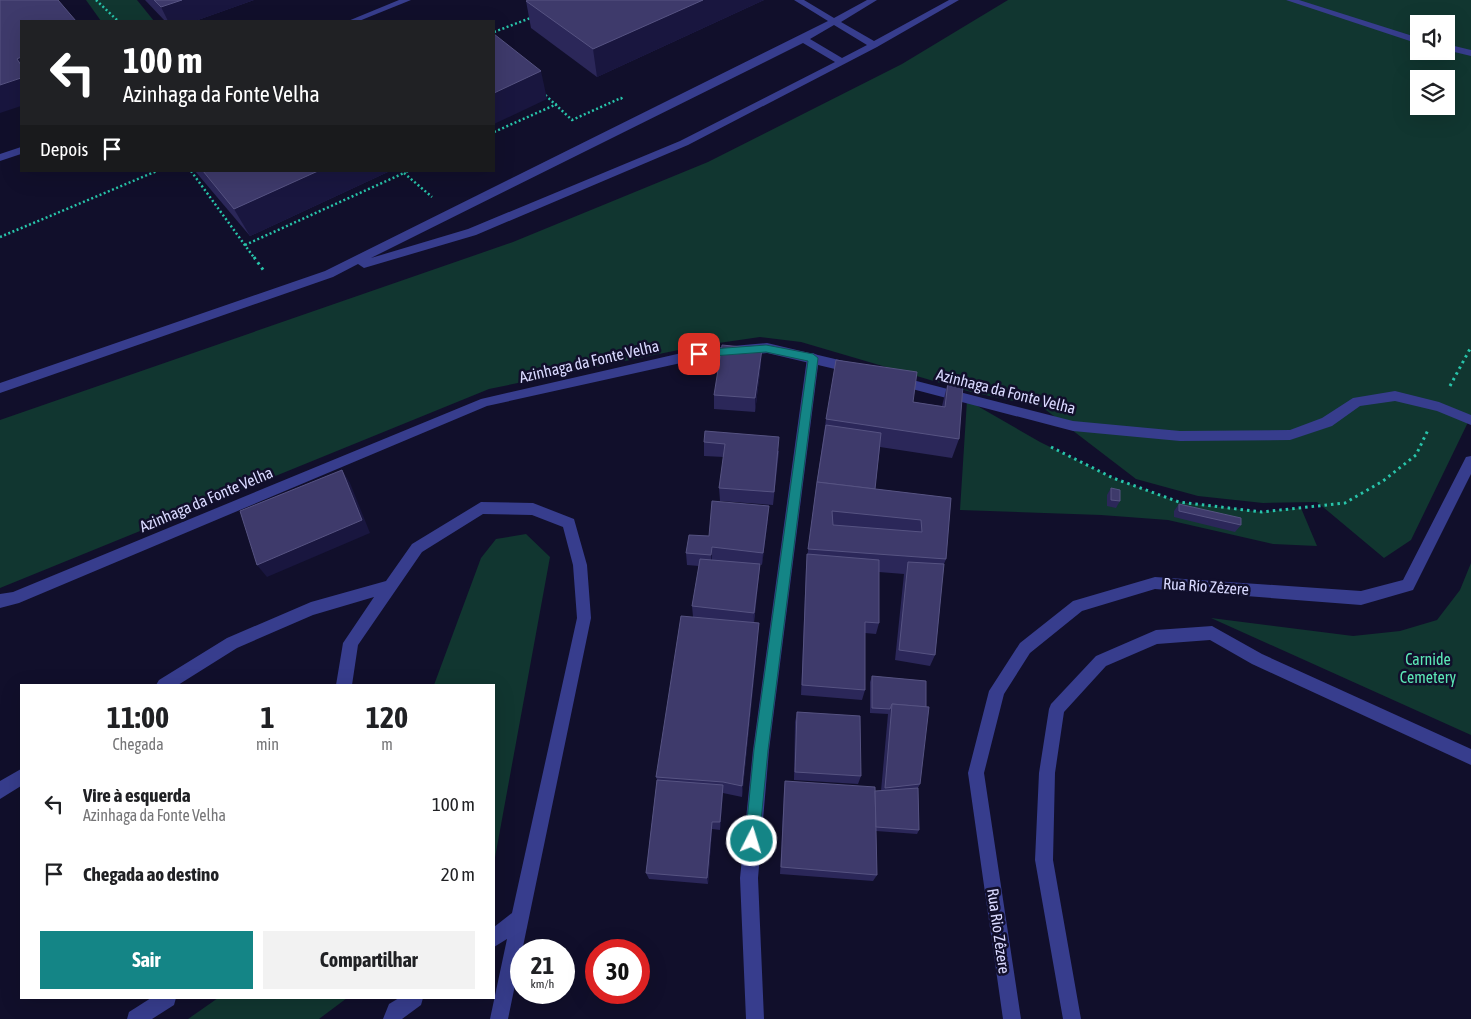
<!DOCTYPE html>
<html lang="pt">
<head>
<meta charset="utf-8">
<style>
  :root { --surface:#fff; --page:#f2f2f2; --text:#202124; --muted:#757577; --accent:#148586 }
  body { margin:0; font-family:"Asap Condensed",sans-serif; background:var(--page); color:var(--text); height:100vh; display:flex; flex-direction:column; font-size:19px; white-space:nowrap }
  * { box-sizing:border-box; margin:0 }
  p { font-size:16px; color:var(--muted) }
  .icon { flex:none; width:28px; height:28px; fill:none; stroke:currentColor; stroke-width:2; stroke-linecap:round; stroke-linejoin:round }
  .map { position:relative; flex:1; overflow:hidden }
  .side { position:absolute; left:20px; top:684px; width:475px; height:315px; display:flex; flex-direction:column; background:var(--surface); border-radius:0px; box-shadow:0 5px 20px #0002 }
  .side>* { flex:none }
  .banner { position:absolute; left:20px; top:20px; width:475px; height:152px; border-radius:0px; box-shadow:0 5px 20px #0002; background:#202124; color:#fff; overflow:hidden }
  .fabs { position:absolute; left:1410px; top:15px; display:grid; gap:10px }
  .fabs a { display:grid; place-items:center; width:45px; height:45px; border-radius:0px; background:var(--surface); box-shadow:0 5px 20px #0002; font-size:25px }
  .speed { position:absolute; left:510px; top:939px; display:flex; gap:10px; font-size:25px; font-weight:700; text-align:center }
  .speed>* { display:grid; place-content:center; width:65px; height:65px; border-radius:50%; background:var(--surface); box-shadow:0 5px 20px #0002; line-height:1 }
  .speed small { font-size:12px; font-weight:400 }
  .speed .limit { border:8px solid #d22; background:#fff; color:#111 }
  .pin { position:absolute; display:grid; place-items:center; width:42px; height:42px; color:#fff; margin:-21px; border-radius:10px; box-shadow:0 2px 8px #0006 }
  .me { position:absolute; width:55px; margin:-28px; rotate:5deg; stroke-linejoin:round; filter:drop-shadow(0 0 4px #0008) }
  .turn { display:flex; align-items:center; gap:18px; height:105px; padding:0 20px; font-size:22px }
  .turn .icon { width:65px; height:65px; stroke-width:2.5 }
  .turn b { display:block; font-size:35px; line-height:42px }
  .then { display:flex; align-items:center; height:48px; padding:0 20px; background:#0003; gap:10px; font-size:19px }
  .eta { display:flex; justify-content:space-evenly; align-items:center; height:85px; text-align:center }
  .eta b { font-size:30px; font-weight:700; line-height:35px }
  .button { display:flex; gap:10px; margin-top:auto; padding:10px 20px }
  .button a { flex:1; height:58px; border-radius:0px; background:var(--accent); color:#fff; font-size:20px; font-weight:700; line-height:58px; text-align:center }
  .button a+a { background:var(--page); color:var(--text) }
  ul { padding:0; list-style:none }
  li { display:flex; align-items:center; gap:15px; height:70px; padding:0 20px }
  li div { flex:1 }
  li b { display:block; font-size:19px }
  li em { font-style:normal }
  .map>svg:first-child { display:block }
  .green { fill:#113630; fill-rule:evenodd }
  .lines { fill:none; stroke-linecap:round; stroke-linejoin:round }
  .path-far1 { stroke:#28c4aa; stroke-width:2.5; stroke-dasharray:2 2.5; stroke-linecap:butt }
  .path { stroke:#28c4aa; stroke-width:3; stroke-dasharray:2.5 4; stroke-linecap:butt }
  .service { fill:#373d8d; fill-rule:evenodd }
  .minor { fill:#373d8d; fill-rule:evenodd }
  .tertiary { fill:#373d8d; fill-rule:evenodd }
  .wall { fill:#2b2759 }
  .shaded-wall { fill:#19163f }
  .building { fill:#3e3a6b; stroke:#565382; fill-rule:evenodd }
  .route { fill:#148586; stroke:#0d5657 }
  .labels { text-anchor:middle; stroke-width:5; stroke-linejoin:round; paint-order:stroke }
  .street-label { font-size:16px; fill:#d9d9ff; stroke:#110f2b }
  .park-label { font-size:16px; fill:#5ce8b6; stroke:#110f2b }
</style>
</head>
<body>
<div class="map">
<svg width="1471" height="1019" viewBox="0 0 1471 1019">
  <rect width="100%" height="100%" fill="#110f2b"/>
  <g class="green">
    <polygon points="86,0 137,0 154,21 101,21"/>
    <path d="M1008,0H1471V416L1411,540L1384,558L1317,502L1263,503L1198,496L1136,479L1042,407L971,392L801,342L760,337L698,346L489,389L0,588V420L513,242L708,162L902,64ZM1419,24H1446V51H1419ZM1419,79H1446V106H1419Z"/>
    <polygon points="967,400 1040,442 1113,478 1179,502 1262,512 1301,508 1317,546 1273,544 1168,520 1101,515 960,510"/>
    <polygon points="526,534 550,557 494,863 494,685 434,685 481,558 496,539"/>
    <polygon points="1471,563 1471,735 1211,618 1353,636 1400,631 1437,620 1460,590"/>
    <polygon points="218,998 347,998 319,1019 188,1019"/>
  </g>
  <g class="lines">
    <g class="path-far1">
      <polyline points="96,0 118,21"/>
      <polyline points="494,32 533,17"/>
      <polyline points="542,92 572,120 621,98 624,101"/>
      <polyline points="494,132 557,104"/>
      <polyline points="191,171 255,259"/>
      <polyline points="408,171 404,173 432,197"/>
      <polyline points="0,237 157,171"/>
      <polyline points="245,245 404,173"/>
    </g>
    <g class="path">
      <polyline points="254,257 264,271"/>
      <polyline points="1450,386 1471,347"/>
      <polyline points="1051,447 1113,478 1179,502 1262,512 1345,503 1383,481 1416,455 1428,430"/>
    </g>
    <g class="service">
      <polygon points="399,0 411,0 359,21 348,21"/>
      <path d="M794,0H804L834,18L867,0H877L841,22L874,41L949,0H959L877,47L688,145L476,235L364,268L358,264L333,277L0,393V383L325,271L828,21ZM834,25L867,45L842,58L810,39ZM803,43L835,62L680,141L468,229L371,258Z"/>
      <polygon points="21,147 21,154 0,161 0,154"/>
      <polygon points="767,343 852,363 856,365 858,368 856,371 852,373 767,353 699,359 487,406 19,603 0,608 0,594 13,592 481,399 699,349"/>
      <polygon points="897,376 1073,421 1180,431 1290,430 1322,418 1353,398 1395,391 1439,402 1471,415 1471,425 1437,411 1395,401 1360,406 1332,426 1290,440 1180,441 1073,431 893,384 891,381 893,378"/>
      <polygon points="481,502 533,503 574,519 587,565 591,618 508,1019 490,1019 507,939 494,947 494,927 512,913 577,618 573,565 563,527 532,515 483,514 422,552 358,645 352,685 336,685 343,643 374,597 313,615 237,648 178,685 156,685 159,680 227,638 311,602 386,581 412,544"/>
      <polygon points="1212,626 1262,654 1471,749 1471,765 1252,664 1210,640 1157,644 1106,666 1064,712 1055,773 1053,860 1081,1019 1063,1019 1035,860 1039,773 1049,709 1051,704 1096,656 1156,630"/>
      <polygon points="21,769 21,786 0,799 0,781"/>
      <polygon points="151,998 176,998 174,1005 152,1019 127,1019 129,1012"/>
      <polygon points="399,998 423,998 421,1005 402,1019 383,1019 389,1004"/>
    </g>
    <g class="minor">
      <polygon points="1286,0 1299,0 1419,38 1419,44"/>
      <polygon points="1446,44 1471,50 1471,56 1446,50"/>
      <polygon points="813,353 817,355 819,358 769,750 758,878 764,1019 746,1019 740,878 753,750 807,358 809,355"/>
    </g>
    <polygon class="tertiary" points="1471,456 1471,474 1413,590 1361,605 1155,589 1082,611 1030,653 1004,694 984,773 1021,1019 1003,1019 968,773 989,691 1020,643 1073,601 1155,577 1361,591 1403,580 1466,457"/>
  </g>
  <g class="wall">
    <polygon points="145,0 254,0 195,21 165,21"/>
    <polygon points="764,0 597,77 531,28 526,1"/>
    <polygon points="195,171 390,171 250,236"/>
    <polygon points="761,363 755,412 714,409 714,395"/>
    <polygon points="948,382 959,439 952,458 880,447 875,489 951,498 946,559 944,564 935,655 930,666 895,660 904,574 879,572 879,623 876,634 865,633 865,690 862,700 801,695 806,567 816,488 826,419 913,402 942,406"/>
    <polygon points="705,431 779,451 773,505 720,501 719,488 724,457 704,456 704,442"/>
    <polygon points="1111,488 1120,501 1116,508 1107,506 1107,495"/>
    <polygon points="1179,504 1241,525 1235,532 1174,517 1174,511"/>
    <polygon points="768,519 762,565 760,564 759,576 754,623 758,639 742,797 723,793 720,830 712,829 708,884 649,879 646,873 657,780 656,777 693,617 692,606 699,566 687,565 686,553 709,536"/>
    <polygon points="872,676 926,681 920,784 918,788 919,830 917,834 876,831 877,875 873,881 780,874 784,789 785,781 875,791 881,791 888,714 870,713 870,682"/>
    <polygon points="797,712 861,776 858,784 794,780 795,722"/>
  </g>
  <g class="shaded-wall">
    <polygon points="182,0 254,0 195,21 168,21 161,7"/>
    <polygon points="703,0 764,0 597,77 593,49"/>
    <polygon points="21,57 21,65 17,59"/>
    <polygon points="541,71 547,99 494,124 494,93"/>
    <polygon points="21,78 21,106 0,113 0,85"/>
    <polygon points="318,171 390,171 250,236 234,209"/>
    <polygon points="762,349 761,363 755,412 755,398"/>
    <polygon points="342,470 350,483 370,533 267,577 257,565"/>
    <polygon points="769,506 768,519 762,565 763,553"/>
    <polygon points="712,547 712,560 711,567 711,555"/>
    <polygon points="760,564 759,576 753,624 754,613"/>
    <polygon points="759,623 758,639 742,797 742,786"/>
    <polygon points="723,785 723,793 720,830 720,822"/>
    <polygon points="712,822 712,829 708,884 707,878"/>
  </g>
  <g class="building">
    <polygon points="0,0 58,0 76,21 21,21 21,57 17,59 21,65 21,78 0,85"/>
    <polygon points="154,0 182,0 161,7"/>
    <polygon points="528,0 703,0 593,49 526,1"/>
    <polygon points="494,34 541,71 494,93"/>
    <polygon points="203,171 318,171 234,209"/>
    <polygon points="722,345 762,349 755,398 714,395"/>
    <polygon points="836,360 917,372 913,402 945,407 948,382 963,385 959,439 826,419"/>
    <polygon points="826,425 881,433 875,489 817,482"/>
    <polygon points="705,431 779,437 774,492 719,488 725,444 704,442"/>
    <polygon points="342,470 362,520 257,565 240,511"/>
    <path d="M817,482L951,498L946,559L808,549ZM832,511L921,520L922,532L833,525Z"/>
    <polygon points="1111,488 1120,490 1120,501 1111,500"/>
    <polygon points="712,501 769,506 763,553 712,547 711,555 686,553 689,535 709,536"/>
    <polygon points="1179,504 1241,518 1241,525 1179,511"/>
    <polygon points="807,554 879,560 879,623 865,622 865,690 802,685"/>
    <polygon points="700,559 760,564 754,613 692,606"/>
    <polygon points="908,562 944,564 935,655 899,650"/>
    <polygon points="681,616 759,623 742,786 723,782 656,777"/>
    <polygon points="872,676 926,681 926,707 892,704 890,709 872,708"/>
    <polygon points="892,704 929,707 920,784 885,788"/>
    <polygon points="797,712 860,716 861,776 795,772"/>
    <polygon points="657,780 723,785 720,822 712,822 707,878 646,873"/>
    <polygon points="785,781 875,787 877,875 781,867"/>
    <polygon points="918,788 919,830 876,827 875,791"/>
  </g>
  <polygon class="route" points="766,345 813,354 818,358 768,750 759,841 757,846 752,848 747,846 745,841 754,750 808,361 766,352 699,357 694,354 699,350"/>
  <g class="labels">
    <g class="street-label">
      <text transform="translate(589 361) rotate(-13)" y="6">Azinhaga da Fonte Velha</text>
      <text transform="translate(1006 391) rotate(14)" y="6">Azinhaga da Fonte Velha</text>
      <text transform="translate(206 499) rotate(-23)" y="6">Azinhaga da Fonte Velha</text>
      <text transform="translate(1206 586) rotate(4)" y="6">Rua Rio Zêzere</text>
      <text transform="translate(999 931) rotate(82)" y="6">Rua Rio Zêzere</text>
    </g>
    <g class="park-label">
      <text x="1428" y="665">Carnide<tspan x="1428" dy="18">Cemetery</tspan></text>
    </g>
  </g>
</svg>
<div class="fabs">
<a><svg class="icon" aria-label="sound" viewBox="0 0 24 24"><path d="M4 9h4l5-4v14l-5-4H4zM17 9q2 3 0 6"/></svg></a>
<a><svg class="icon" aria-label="layers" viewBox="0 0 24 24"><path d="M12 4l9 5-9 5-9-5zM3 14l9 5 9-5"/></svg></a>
</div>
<div class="speed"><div>21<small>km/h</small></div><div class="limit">30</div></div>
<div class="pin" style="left:699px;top:354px;background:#d93025"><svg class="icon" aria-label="arrive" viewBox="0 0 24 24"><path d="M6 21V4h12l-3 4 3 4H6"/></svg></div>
<svg class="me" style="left:752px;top:841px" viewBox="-20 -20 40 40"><circle r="17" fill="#148586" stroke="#fff" stroke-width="3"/><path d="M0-11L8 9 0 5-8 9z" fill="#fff"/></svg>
<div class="banner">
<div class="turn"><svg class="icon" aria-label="left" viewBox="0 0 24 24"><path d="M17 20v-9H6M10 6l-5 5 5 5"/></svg><div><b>100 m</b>Azinhaga da Fonte Velha</div></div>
<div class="then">Depois<svg class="icon" aria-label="arrive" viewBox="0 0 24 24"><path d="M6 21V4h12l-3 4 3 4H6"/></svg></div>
</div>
<section class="side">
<div class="eta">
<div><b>11:00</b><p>Chegada</p></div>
<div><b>1</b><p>min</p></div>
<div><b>120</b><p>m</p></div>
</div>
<ul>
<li><svg class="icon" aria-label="left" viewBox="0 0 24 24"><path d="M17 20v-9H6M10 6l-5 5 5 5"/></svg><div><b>Vire à esquerda</b><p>Azinhaga da Fonte Velha</p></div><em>100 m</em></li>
<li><svg class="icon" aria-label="arrive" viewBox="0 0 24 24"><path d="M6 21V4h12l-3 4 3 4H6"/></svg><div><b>Chegada ao destino</b></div><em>20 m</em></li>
</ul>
<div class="button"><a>Sair</a><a>Compartilhar</a></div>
</section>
</div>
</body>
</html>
